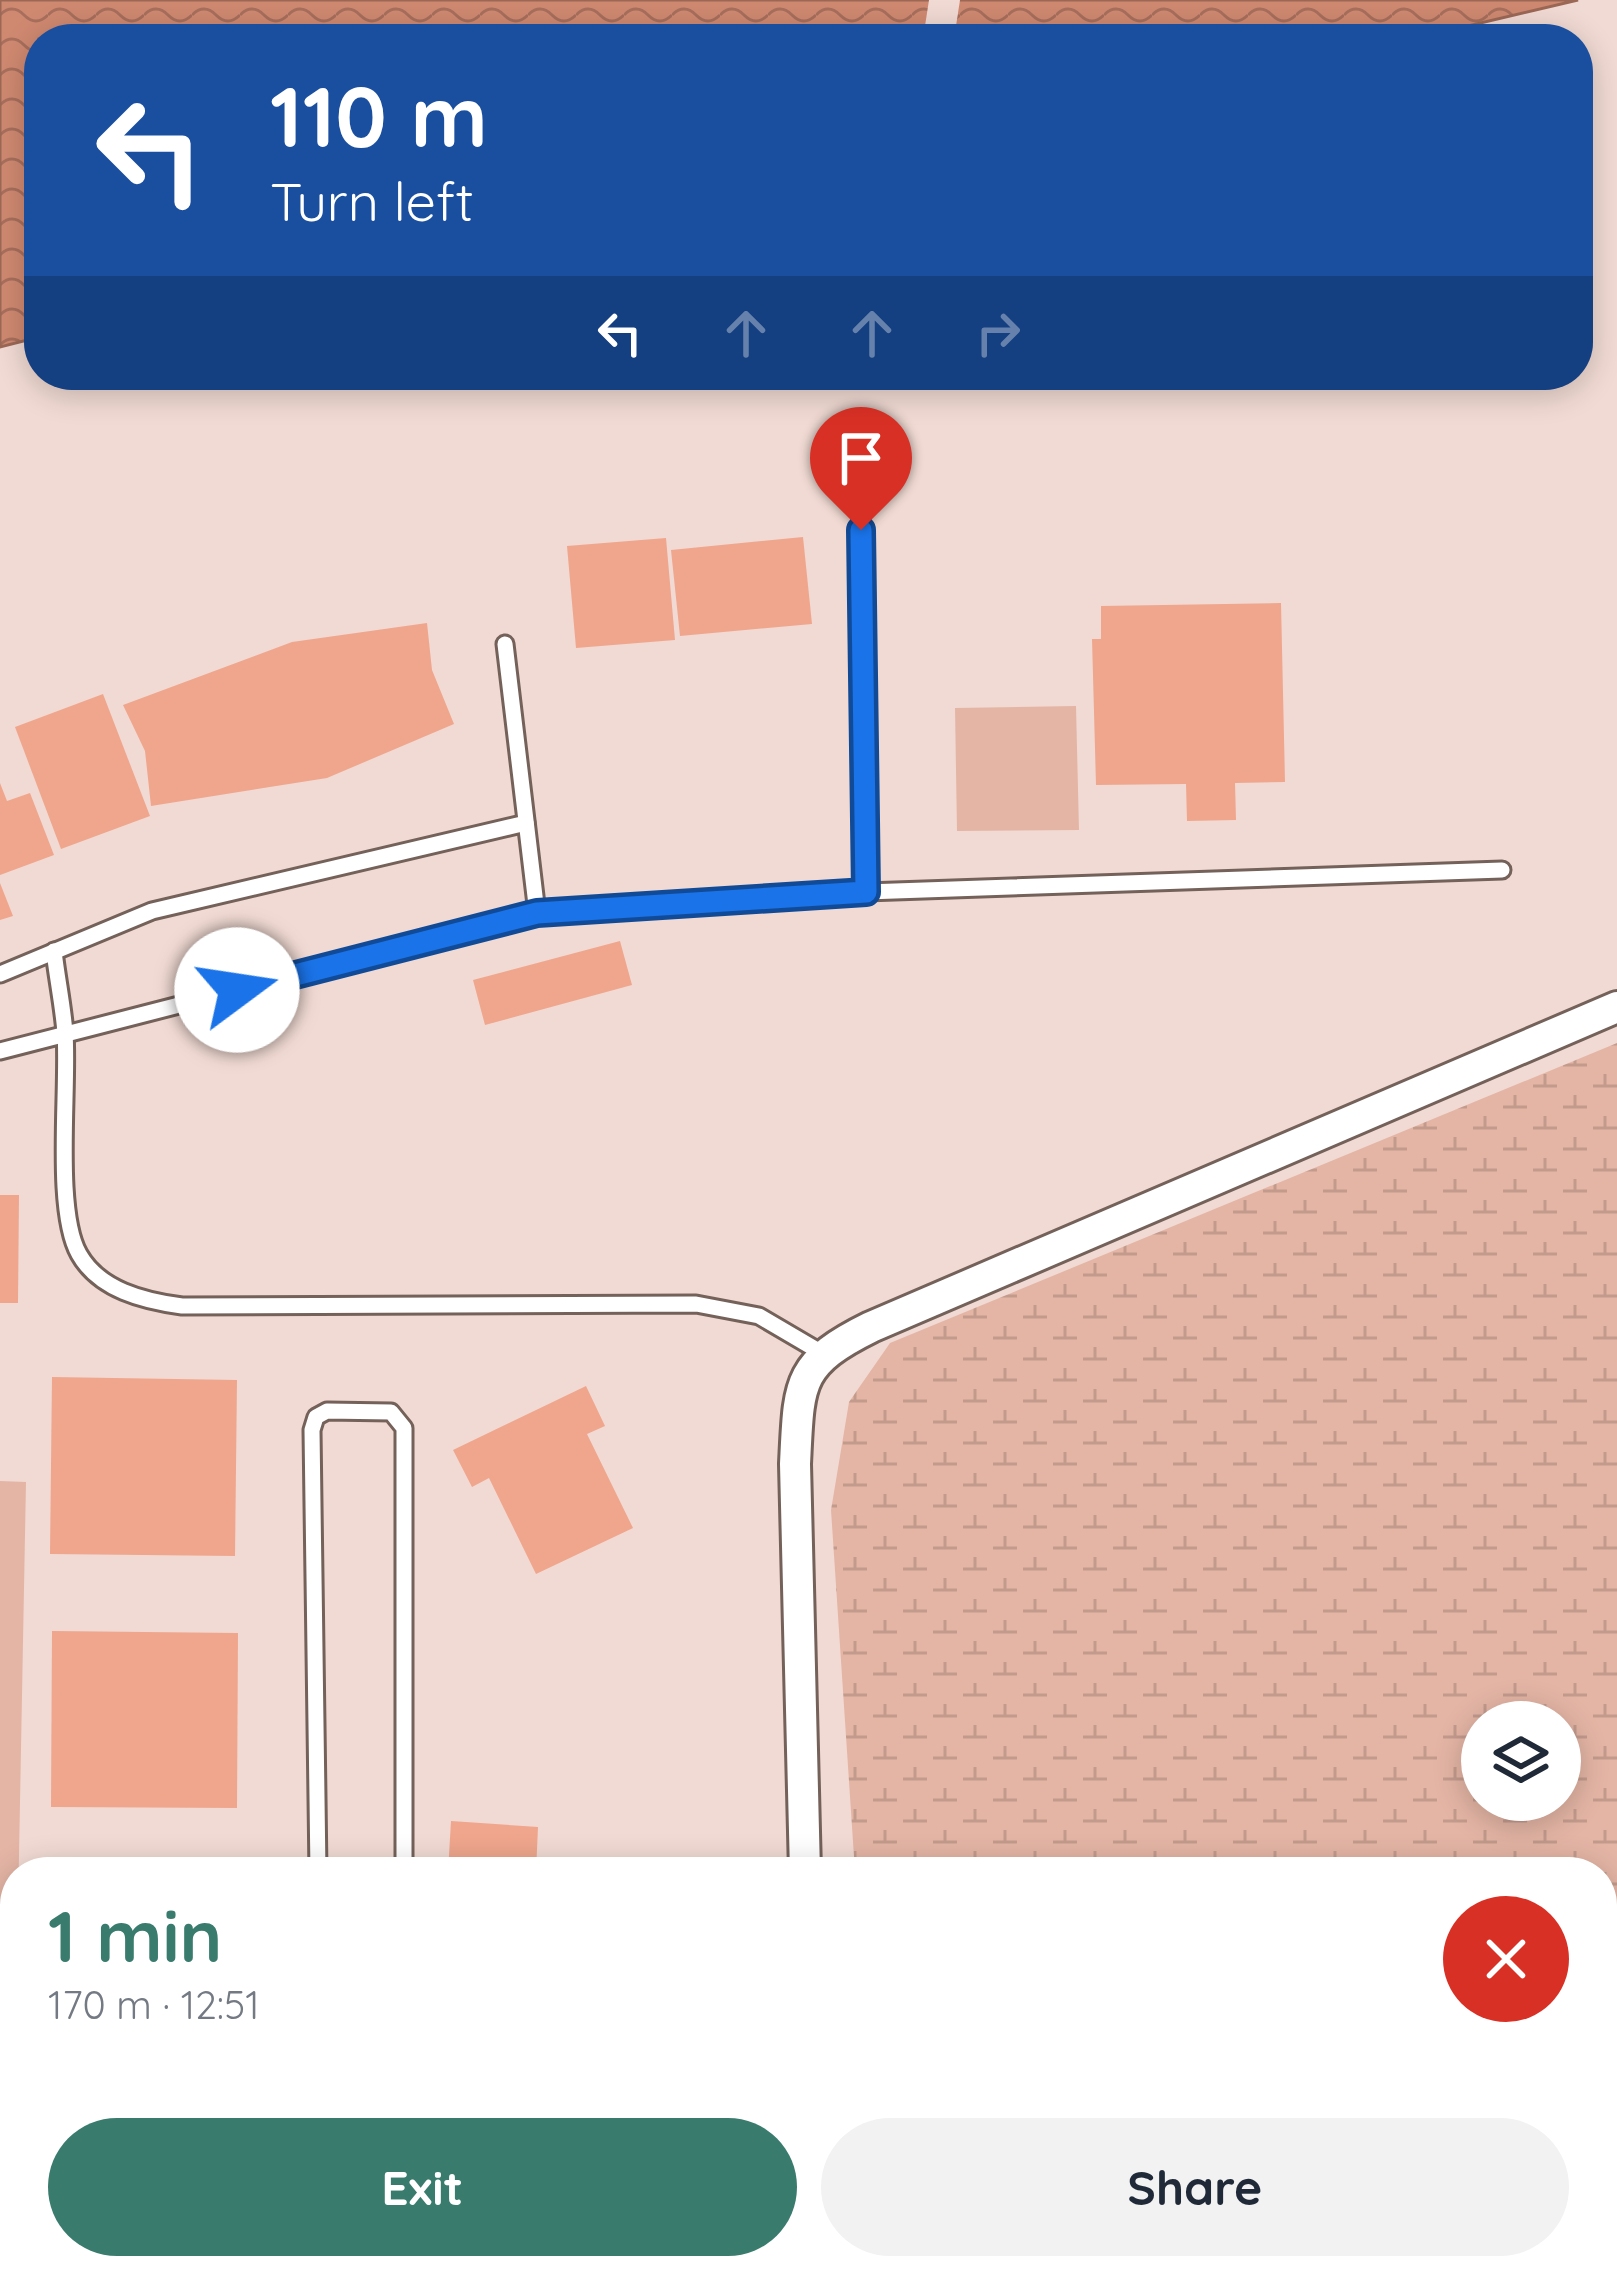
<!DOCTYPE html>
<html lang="en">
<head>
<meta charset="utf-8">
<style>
  :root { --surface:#fff; --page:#f2f2f3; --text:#1f2937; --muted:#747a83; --accent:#397b6d }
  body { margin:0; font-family:Quicksand,sans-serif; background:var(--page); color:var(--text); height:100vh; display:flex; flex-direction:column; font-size:45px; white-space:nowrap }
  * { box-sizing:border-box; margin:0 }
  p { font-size:39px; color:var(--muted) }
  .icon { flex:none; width:66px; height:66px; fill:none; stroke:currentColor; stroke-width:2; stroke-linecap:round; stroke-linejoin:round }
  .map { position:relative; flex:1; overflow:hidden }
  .panel { position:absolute; left:0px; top:1857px; width:1617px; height:423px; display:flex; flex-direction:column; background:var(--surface); border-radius:48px 48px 0 0; box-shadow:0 6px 30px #0003 }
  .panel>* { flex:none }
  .banner { position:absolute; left:24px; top:24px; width:1569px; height:366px; border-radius:48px; box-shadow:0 6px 30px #0003; background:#1a4fa0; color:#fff; overflow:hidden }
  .controls { position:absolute; left:1461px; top:1701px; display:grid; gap:24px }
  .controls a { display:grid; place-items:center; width:120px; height:120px; border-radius:50%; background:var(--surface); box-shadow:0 6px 30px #0003; font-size:60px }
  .pin { position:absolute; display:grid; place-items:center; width:102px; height:102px; color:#fff; margin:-123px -51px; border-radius:50% 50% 50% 0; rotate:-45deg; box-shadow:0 0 12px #0007 }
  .pin .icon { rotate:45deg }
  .me { position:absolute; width:132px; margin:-66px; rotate:76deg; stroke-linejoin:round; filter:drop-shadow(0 0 9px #0008) }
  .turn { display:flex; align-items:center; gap:42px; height:252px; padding:0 48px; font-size:54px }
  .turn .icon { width:156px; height:156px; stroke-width:2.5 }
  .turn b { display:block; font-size:84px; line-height:102px }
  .lanes { display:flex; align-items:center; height:114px; padding:0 48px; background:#0003; justify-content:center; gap:60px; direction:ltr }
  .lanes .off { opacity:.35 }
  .round { display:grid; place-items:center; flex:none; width:126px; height:126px; border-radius:63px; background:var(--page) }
  .head { display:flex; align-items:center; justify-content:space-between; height:204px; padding:0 48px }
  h1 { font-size:72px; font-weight:700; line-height:90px; color:var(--accent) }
  .button { display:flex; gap:24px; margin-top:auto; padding:24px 48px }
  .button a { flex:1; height:138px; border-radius:72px; background:var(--accent); color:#fff; font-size:48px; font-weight:700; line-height:138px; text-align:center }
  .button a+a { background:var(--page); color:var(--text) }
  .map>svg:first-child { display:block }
  .wetland { fill:url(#wetland-marsh); fill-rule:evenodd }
  .pitch { fill:#e4b5a5 }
  .water { fill:url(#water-waves); stroke:#9c6856; stroke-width:3 }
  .pier { fill:#f1dad3 }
  .building { fill:#efa68d }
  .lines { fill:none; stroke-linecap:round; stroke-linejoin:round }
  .lane-casing { stroke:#74615a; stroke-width:21 }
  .street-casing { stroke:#74615a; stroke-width:36 }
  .lane { stroke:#fff; stroke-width:15 }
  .street { stroke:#fff; stroke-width:30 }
  .route-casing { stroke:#114b97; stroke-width:30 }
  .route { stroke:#1a73e8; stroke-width:21 }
</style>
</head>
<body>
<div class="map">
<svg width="1617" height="2278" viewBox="0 0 1617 2278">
  <defs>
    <pattern id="wetland-marsh" width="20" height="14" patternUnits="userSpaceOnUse" patternTransform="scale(3)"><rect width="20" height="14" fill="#e4b5a5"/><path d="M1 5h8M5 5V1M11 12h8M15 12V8" fill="none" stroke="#c39b8d"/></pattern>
    <pattern id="water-waves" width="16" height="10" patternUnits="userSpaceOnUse" patternTransform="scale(3)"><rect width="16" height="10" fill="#d08971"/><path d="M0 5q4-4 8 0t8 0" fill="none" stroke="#a86f5c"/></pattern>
  </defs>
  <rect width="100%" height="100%" fill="#f1dad3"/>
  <path class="wetland" d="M1617,1043V2278H799L811,2265H1602V1872H855L831,1510L849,1402L890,1343ZM1482,1722H1560V1800H1482Z"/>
  <g class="pitch">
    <polygon points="1076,706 1079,830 957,831 955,708"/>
    <polygon points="0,1481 26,1482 15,2069 0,2069"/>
  </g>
  <polygon class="water" points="0,0 1578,0 1413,39 39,39 39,337 0,347"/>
  <polygon class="pier" points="929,0 960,0 954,39 923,39"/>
  <g class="building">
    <polygon points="803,537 812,624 680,636 671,550"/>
    <polygon points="666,538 675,640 576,648 567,546"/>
    <polygon points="1281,603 1285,782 1235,783 1236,820 1187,821 1186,784 1096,785 1092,639 1101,639 1101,606"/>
    <polygon points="427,623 432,670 454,724 327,778 151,806 145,751 123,705 292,642"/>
    <polygon points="103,694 150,816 61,849 15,727"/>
    <polygon points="0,783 7,801 30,793 54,855 0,875"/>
    <polygon points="0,883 13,916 0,920"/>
    <polygon points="620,941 632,985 485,1025 473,980"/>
    <polygon points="0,1195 19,1195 18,1303 0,1303"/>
    <polygon points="52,1377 237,1380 235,1556 50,1554"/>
    <polygon points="586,1386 605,1426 587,1434 633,1528 536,1574 489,1478 472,1487 453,1450"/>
    <polygon points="52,1631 238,1633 237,1808 51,1807"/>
    <polygon points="451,1821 538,1827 536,1872 448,1872"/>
    <polygon points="0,2110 15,2110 15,2195 0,2194"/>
  </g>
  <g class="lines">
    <defs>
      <g id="lane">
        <polyline points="860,484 866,892"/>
        <polyline points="537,913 866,892 1502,870"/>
        <path d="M54,951C57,978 63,1006 65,1033C69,1088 54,1210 79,1254C99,1290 144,1301 182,1306L696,1304L759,1316L822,1353"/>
        <polyline points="0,974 152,911 526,823"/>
        <polyline points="0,1051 537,913 505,644"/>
        <polyline points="318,1872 312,1430 316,1417 327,1411 391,1412 404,1428 404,1872"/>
        <polyline points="403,2265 403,2278"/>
      </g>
      <g id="street">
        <path d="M805,1872L795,1464C799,1383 796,1364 871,1327L1617,1007"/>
        <polyline points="491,2278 666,2275 730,2265"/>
      </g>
    </defs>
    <use href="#lane" class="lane-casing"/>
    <use href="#street" class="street-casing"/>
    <use href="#lane" class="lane"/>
    <use href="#street" class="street"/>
  </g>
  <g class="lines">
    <defs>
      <polyline id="route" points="237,990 537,913 866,892 861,530"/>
    </defs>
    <use href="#route" class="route-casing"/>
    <use href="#route" class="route"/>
  </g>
</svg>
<div class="controls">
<a><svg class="icon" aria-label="layers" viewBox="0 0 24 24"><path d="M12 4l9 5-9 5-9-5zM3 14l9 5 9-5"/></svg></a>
</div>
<div class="pin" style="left:861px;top:530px;background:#d93025"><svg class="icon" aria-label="arrive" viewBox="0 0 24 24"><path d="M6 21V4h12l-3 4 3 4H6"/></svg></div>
<svg class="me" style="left:237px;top:990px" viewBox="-20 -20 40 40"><circle r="19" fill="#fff"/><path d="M0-13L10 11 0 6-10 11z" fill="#1a73e8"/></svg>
<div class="banner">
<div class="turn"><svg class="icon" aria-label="left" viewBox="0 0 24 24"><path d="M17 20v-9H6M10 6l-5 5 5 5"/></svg><div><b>110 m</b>Turn left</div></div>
<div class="lanes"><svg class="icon" aria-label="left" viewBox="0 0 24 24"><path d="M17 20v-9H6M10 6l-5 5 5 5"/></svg><svg class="icon off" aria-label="ahead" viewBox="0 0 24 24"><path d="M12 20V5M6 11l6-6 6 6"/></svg><svg class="icon off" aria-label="ahead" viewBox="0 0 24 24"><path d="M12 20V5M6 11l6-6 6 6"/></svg><svg class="icon off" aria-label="right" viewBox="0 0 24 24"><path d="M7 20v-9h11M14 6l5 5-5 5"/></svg></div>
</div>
<section class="panel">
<div class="head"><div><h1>1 min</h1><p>170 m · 12:51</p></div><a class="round" style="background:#d93025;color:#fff"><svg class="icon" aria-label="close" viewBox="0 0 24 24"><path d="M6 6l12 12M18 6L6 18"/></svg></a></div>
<div class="button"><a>Exit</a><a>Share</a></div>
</section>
</div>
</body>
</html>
